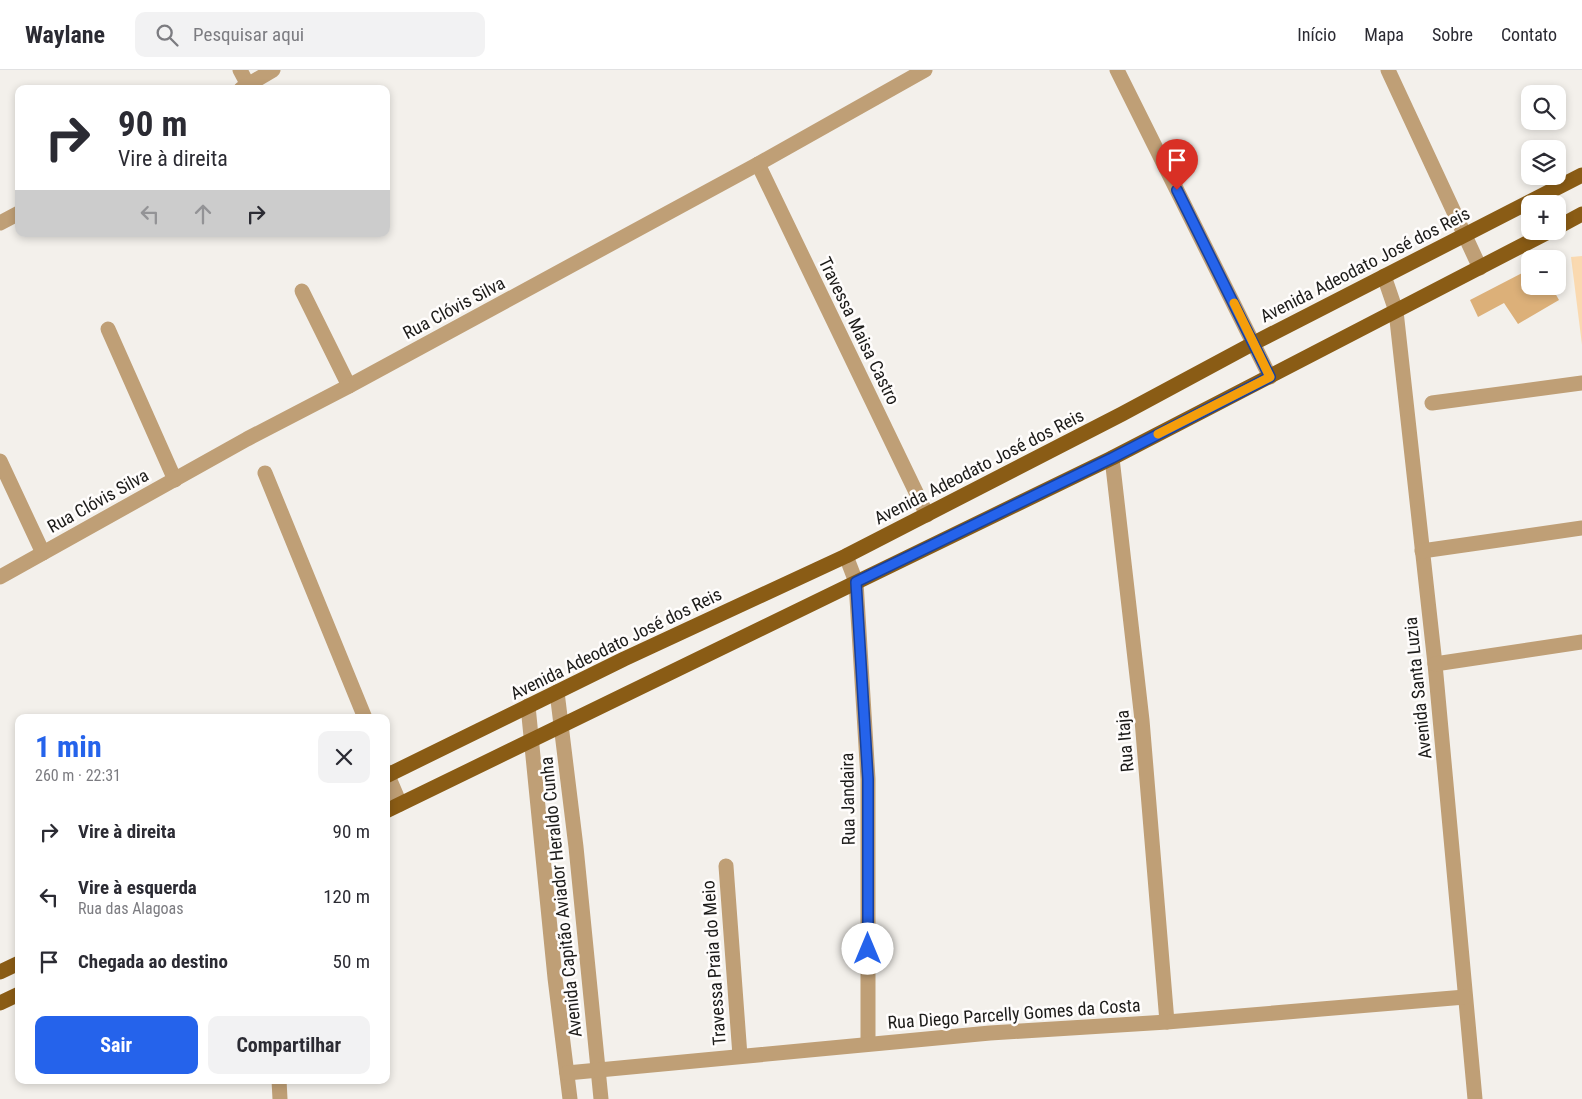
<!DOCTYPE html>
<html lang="pt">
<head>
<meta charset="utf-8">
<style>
  :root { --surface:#fff; --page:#f2f2f3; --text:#2b2b33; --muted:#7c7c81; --line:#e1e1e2; --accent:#2563eb }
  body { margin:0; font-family:"Roboto Condensed",sans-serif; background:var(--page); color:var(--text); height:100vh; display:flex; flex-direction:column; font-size:19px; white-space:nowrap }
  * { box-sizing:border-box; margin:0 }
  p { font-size:16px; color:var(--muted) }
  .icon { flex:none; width:28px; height:28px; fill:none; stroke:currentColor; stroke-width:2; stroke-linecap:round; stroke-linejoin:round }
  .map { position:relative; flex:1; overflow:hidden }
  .details { position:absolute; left:15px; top:644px; width:375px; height:370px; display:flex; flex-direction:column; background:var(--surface); border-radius:10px; box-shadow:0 2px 8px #0003 }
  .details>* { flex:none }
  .guide { position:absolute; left:15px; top:15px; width:375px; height:152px; border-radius:10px; box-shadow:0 2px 8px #0003; background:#fff; color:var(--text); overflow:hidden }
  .buttons { position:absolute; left:1521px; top:15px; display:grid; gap:10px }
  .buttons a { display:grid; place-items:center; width:45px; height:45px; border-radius:10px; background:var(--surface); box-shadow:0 2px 8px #0003; font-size:25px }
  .pin { position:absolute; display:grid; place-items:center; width:42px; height:42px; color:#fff; margin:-51px -21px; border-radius:50% 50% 50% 0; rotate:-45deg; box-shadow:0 0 5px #0007 }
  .pin .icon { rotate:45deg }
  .me { position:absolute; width:55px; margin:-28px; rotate:0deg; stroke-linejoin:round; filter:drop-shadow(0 0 4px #0008) }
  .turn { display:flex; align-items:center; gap:18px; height:105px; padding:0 20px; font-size:22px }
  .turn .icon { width:65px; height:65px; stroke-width:2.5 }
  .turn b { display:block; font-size:35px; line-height:42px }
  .lanes { display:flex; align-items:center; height:48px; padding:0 20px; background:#0003; justify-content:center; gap:25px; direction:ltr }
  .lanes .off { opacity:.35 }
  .round { display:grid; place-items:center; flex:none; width:52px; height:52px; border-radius:10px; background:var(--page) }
  .overview { display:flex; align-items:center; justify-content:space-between; height:85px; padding:0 20px }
  h1 { font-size:30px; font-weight:700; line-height:38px; color:var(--accent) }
  .button { display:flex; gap:10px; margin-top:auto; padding:10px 20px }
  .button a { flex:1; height:58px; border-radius:10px; background:var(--accent); color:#fff; font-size:20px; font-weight:700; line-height:58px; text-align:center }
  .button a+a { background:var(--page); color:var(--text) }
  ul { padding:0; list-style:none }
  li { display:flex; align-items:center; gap:15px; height:65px; padding:0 20px }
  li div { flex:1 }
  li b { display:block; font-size:19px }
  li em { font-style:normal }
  header { display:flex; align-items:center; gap:30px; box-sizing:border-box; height:70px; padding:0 25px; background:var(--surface); border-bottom:1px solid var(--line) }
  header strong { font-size:24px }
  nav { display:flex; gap:28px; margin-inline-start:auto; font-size:18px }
  .search { width:350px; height:45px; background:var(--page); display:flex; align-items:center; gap:12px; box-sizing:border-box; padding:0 18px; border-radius:10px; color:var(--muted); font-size:19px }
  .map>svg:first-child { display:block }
  .green { fill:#fad9b0 }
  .water { fill:#dcb079 }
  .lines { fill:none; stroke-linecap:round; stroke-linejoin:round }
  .minor { stroke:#bf9f76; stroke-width:15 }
  .major { stroke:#8a5c15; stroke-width:15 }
  .route-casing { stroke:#184099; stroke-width:12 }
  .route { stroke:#2563eb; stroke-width:9 }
  .slow { stroke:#f59e0b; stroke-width:9 }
  .labels { text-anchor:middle; stroke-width:5; stroke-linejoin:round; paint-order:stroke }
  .street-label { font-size:18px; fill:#1c1b19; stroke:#fffdfc }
</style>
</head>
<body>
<header>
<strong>Waylane</strong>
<div class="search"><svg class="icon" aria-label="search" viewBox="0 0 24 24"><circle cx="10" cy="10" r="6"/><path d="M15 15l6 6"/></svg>Pesquisar aqui</div>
<nav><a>Início</a><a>Mapa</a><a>Sobre</a><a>Contato</a></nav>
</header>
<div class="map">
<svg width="1582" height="1029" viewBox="0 0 1582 1029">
  <rect width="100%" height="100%" fill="#f3f0eb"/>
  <polygon class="green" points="1582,186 1582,275 1571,187"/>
  <polygon class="water" points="1530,199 1530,216 1551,216 1559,230 1518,254 1504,233 1478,247 1470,230"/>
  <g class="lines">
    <g class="minor">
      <polyline points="240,0 248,15"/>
      <polyline points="1117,0 1270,307"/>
      <polyline points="1388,0 1480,198"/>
      <polyline points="241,19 273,0"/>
      <polyline points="758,94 927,445"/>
      <polyline points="0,153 19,143"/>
      <polyline points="1384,206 1396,241 1435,594 1475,1029"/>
      <polyline points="302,221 349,316"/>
      <polyline points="108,259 175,410"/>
      <polyline points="1432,333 1582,313"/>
      <polyline points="1112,388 1142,650 1167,952"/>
      <polyline points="0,391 43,483"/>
      <polyline points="265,403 365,648"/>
      <polyline points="1422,481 1582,458"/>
      <polyline points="846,486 856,512 868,709 868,973"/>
      <polyline points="0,507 247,369 349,316 758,94 925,0"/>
      <polyline points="1435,594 1582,572"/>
      <polyline points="557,622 576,777 601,1029"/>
      <polyline points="528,636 555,908 570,1029"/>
      <polyline points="386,701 400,734"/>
      <polyline points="726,796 740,986"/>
      <polyline points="567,1003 990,963 1167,952 1465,927"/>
      <polyline points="279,1010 280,1029"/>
    </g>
    <g class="major">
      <polyline points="1558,157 1582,144"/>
      <polyline points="386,706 624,589 846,486 1122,344 1254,273 1582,105"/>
      <polyline points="386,741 1112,388 1550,161"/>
      <polyline points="0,902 19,893"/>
      <polyline points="0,933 19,924"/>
    </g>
  </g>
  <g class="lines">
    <defs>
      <polyline id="route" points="868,879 868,709 856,512 1112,388 1270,307 1177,120"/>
    </defs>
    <use href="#route" class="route-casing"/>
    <use href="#route" class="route"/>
    <polyline class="slow" points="1158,364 1270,307 1234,233"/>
  </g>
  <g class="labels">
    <g class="street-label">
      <text transform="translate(1365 195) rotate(-27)" y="6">Avenida Adeodato José dos Reis</text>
      <text transform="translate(454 238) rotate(-28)" y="6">Rua Clóvis Silva</text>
      <text transform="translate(859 261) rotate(64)" y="6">Travessa Maisa Castro</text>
      <text transform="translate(979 397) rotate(-27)" y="6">Avenida Adeodato José dos Reis</text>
      <text transform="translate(98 431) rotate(-29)" y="6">Rua Clóvis Silva</text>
      <text transform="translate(616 574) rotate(-26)" y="6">Avenida Adeodato José dos Reis</text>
      <text transform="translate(1418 618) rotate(-96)" y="6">Avenida Santa Luzia</text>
      <text transform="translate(1125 671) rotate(-95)" y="6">Rua Itaja</text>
      <text transform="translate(848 729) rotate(-91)" y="6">Rua Jandaira</text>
      <text transform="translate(561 827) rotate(-96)" y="6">Avenida Capitão Aviador Heraldo Cunha</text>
      <text transform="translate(714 893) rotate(-94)" y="6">Travessa Praia do Meio</text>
      <text transform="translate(1014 944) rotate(-4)" y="6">Rua Diego Parcelly Gomes da Costa</text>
    </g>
  </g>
</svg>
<div class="buttons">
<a><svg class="icon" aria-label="search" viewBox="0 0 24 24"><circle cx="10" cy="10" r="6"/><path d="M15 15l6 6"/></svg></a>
<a><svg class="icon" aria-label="layers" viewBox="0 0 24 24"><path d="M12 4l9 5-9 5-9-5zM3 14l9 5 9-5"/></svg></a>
<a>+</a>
<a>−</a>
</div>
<div class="pin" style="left:1177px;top:120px;background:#d93025"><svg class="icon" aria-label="arrive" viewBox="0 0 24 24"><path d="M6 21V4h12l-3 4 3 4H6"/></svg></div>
<svg class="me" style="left:868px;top:879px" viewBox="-20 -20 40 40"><circle r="19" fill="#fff"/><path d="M0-13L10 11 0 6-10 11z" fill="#2563eb"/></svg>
<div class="guide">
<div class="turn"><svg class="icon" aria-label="right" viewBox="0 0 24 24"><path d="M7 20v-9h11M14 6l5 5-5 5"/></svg><div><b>90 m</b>Vire à direita</div></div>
<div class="lanes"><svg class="icon off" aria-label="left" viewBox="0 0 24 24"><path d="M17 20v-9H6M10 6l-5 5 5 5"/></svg><svg class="icon off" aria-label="ahead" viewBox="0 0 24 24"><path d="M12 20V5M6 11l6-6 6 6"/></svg><svg class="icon" aria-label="right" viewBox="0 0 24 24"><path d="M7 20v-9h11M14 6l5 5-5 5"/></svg></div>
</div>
<section class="details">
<div class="overview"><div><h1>1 min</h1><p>260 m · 22:31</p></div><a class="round"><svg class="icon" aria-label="close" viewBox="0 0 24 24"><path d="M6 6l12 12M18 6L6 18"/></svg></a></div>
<ul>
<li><svg class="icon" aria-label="right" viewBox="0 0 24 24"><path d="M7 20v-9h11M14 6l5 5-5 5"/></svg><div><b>Vire à direita</b></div><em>90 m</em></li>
<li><svg class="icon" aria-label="left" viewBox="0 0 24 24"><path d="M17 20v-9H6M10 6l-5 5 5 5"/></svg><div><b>Vire à esquerda</b><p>Rua das Alagoas</p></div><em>120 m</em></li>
<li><svg class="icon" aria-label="arrive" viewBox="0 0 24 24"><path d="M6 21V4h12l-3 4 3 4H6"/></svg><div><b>Chegada ao destino</b></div><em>50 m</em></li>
</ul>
<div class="button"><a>Sair</a><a>Compartilhar</a></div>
</section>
</div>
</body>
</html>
